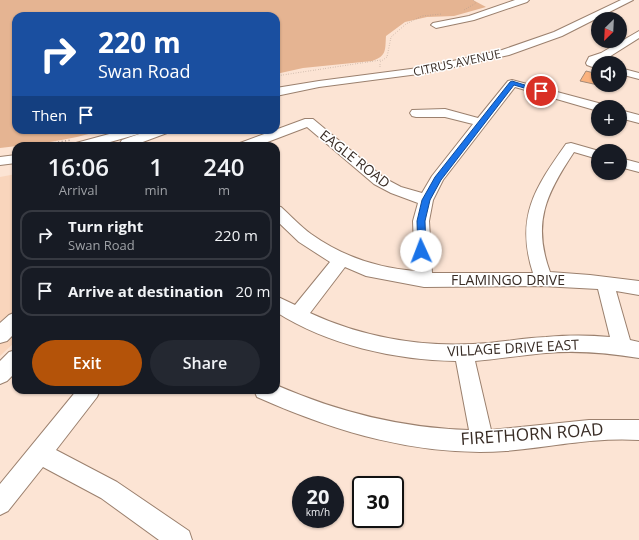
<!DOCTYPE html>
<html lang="en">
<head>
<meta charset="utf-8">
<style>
  :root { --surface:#171b24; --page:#242831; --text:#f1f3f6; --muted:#9ea1a6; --line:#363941; --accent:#b45309 }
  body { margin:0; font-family:"Open Sans",sans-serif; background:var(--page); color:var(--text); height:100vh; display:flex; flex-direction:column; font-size:15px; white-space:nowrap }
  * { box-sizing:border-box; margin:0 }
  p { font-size:13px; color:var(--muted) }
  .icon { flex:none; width:22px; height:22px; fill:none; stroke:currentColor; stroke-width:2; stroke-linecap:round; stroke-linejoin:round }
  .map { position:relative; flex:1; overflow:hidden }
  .sheet { position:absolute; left:12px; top:142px; width:268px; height:252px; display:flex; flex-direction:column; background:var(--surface); border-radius:12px; box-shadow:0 1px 3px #0004 }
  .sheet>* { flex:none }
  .top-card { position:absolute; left:12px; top:12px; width:268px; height:122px; border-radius:12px; box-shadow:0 1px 3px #0004; background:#1a4fa0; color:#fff; overflow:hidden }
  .needle { width:26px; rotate:204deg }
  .buttons { position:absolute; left:591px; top:12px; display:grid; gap:8px }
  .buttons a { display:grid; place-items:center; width:36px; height:36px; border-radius:50%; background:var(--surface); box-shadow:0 1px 3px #0004; font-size:20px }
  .speed { position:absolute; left:292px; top:476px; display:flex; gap:8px; font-size:20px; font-weight:700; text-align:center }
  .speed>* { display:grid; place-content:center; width:52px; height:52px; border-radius:50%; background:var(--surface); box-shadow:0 1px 3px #0004; line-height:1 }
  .speed small { font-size:10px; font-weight:400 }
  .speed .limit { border:2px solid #111; border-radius:6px; background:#fff; color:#111 }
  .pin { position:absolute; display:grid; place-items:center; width:34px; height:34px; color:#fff; margin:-17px; border:2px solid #fff; border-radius:50%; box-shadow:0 1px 4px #0007 }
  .me { position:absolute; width:44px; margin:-22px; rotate:358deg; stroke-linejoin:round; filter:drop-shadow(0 0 3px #0008) }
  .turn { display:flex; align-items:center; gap:14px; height:84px; padding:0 20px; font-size:18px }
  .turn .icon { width:52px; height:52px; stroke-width:2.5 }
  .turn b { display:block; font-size:28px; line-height:34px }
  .then { display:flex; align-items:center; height:38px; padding:0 20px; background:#0003; gap:8px; font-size:15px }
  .eta { display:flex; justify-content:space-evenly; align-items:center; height:68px; text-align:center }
  .eta b { font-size:24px; font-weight:600; line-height:28px }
  .cta { display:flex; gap:8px; margin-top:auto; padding:8px 20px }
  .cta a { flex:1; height:46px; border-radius:24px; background:var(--accent); color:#fff; font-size:16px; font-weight:600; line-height:46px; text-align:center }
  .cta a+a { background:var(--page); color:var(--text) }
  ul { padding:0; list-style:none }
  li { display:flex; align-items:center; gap:12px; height:50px; margin:0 8px 6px; padding:0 12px; border:2px solid var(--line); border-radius:12px }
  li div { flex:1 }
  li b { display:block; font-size:15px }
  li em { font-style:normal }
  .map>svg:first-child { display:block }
  .built { fill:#f9d5bc }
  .green { fill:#e5b492 }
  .building { fill:#fab27e; stroke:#a58a77 }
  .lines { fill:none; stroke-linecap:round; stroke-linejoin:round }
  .minor-casing { stroke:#9b806e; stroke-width:2 }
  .path-far1 { stroke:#ad9a8e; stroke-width:1; stroke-dasharray:0.5 2; stroke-linecap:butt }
  .path { stroke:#ad9a8e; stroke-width:1.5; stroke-dasharray:1 2.5; stroke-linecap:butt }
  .minor { fill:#fff; fill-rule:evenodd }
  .route { fill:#1a73e8; stroke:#114b97 }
  .labels { text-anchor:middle; stroke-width:3; stroke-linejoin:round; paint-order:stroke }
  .far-street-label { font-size:12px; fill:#382c25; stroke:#fff }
  .street-label { font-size:14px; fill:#382c25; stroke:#fff }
  .near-street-label { font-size:17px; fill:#382c25; stroke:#fff }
</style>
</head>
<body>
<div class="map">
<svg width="639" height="540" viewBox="0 0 639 540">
  <rect width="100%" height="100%" fill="#fce4d4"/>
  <polygon class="built" points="16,174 16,341 0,356 0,177"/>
  <path class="green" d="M0,0H473L486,7L454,16L427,17L405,22L386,36C385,50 387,56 372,61L303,68L276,74V16H16V130H102C69,141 34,144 0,148Z"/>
  <polygon class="building" points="586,71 598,74 598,85 580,81"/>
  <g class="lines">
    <defs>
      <g id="minor">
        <polygon points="515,0 529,0 527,2 474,20 436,28 431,25 433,23 469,16"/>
        <polygon points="621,0 633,0 562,36 509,55 426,73 319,87 276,96 276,88 319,81 426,67 502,50 554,32"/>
        <polygon points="639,31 639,38 609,57 597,61 600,63 598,63 598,69 587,65 586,63 589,57 601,53"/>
        <polygon points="620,68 639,73 639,79 620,74"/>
        <path d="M512,80L602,104L604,107H598V111L515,87L443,180L433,200L429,221L432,273H533C515,217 535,188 566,144L571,143L599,151L598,159L574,152C546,194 532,223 550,272L590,275L639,281V295L616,291L630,340L639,342V358C608,353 578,350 546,353C523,355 499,359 475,361L491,430L589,420H639V440C594,437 551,447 506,451C418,457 336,432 257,397L254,390H276V385C338,412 401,428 469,430L456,361C394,360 328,345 276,312V296L295,305L330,262L299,242L276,220V206L281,207C291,216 301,227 311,234C342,256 377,268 415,271L413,221L418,203L391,193L374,184L307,127L257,146H238L240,143L305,119H313L384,178L401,187L422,193L432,176L473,124L445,117H416L412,116L410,113L412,110L445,109L478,118L508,81ZM345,267L366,276L424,287L542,286L598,289L610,337C589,335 568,335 546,337C522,338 498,343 473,344C418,347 359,336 310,313Z"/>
        <polygon points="620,110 639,115 639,123 620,118"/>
        <polygon points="124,130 144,130 143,133 150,130 168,130 167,133 132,146 122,146 120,143 122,140 142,133 96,146 74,146 76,143"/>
        <polygon points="16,155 16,163 0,165 0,157"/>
        <polygon points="620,158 639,163 639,172 620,167"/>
        <polygon points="16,312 16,332 7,341 0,343 0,323 9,315"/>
        <polygon points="16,350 16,372 7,381 0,384 0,361 9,352"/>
        <polygon points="77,390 100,390 97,397 56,450 117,482 189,531 192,540 159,540 101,498 43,467 8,511 0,515 0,484"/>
      </g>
    </defs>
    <use href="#minor" class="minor-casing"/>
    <g class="path-far1">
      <polyline points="464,10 476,3 473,0"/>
      <polyline points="380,67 380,62 387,57 391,37 406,24 422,16 442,14"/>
      <polyline points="276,76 381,60"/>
    </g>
    <polyline class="path" points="34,146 71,140"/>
    <use href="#minor" class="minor"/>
  </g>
  <polygon class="route" points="512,81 544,91 541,93 514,85 441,180 430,200 425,221 426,251 424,253 418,253 417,221 422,200 435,177 510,82"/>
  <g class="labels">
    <g class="far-street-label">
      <text transform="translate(457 63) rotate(-12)" y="4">CITRUS AVENUE</text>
    </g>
    <g class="street-label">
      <text transform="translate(355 159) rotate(38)" y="5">EAGLE ROAD</text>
      <text x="508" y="285">FLAMINGO DRIVE</text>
      <text transform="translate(513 348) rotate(-3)" y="5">VILLAGE DRIVE EAST</text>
    </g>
    <g class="near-street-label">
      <text transform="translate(532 434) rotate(-4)" y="6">FIRETHORN ROAD</text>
    </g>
  </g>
</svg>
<div class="buttons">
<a><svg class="needle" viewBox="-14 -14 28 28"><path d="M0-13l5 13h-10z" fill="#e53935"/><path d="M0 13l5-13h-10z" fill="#9ea1a6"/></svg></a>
<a><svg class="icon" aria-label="sound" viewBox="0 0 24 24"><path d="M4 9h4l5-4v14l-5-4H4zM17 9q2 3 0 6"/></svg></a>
<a>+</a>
<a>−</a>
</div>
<div class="speed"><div>20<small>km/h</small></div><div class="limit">30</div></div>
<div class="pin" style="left:541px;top:91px;background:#d93025"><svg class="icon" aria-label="arrive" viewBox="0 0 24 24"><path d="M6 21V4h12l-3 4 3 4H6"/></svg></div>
<svg class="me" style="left:421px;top:251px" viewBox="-20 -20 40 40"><circle r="19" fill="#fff"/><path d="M0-13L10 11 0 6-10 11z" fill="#1a73e8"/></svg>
<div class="top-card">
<div class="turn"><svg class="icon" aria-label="right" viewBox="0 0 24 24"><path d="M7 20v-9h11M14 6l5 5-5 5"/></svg><div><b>220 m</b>Swan Road</div></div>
<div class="then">Then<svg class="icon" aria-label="arrive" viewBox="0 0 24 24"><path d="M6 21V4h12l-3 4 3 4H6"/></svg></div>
</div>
<section class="sheet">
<div class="eta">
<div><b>16:06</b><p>Arrival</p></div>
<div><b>1</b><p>min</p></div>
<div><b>240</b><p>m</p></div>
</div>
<ul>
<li><svg class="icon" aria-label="right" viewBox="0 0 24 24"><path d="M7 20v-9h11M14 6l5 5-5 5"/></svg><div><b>Turn right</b><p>Swan Road</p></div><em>220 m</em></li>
<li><svg class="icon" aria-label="arrive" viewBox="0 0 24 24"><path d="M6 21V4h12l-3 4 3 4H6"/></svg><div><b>Arrive at destination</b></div><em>20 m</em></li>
</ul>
<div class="cta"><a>Exit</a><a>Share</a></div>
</section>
</div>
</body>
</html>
